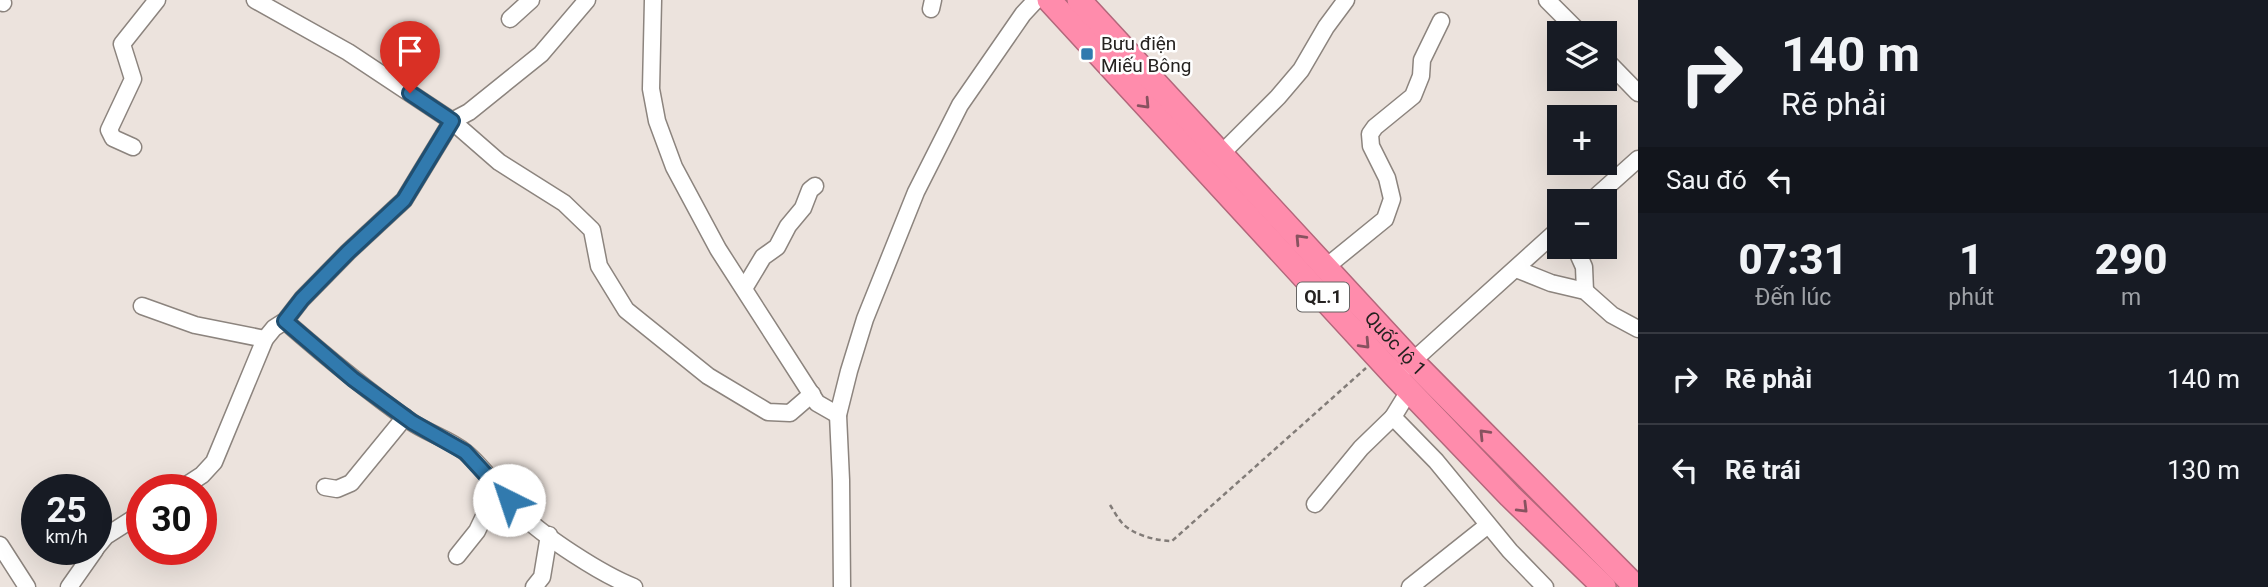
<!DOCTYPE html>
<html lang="vi">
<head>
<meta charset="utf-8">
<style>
  :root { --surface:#171b24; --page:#20242c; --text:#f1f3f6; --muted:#9ea1a6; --line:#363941 }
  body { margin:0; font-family:Roboto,sans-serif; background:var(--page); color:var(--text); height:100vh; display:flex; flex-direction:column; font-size:26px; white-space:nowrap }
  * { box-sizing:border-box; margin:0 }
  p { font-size:23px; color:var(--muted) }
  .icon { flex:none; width:38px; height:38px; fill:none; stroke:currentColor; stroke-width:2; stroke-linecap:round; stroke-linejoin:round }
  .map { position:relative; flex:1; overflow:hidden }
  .panel { display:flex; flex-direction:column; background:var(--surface); width:630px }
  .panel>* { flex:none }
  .top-card { background:#171b24; color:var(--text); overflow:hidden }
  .fabs { position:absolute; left:1547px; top:21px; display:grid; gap:14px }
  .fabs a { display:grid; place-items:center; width:70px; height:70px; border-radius:0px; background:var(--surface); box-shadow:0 7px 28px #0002; font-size:35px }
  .speed { position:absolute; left:21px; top:474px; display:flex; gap:14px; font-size:35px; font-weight:700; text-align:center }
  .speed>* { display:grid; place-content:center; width:91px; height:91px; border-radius:50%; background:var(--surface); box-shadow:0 7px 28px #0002; line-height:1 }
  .speed small { font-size:18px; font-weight:400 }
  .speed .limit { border:10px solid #d22; background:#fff; color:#111 }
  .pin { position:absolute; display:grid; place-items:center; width:60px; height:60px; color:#fff; margin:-72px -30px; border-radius:50% 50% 50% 0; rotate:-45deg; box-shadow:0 0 7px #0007 }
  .pin .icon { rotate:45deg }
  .me { position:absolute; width:77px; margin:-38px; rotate:319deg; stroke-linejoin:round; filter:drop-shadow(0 0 5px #0008) }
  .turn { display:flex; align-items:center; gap:24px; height:147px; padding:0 28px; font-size:32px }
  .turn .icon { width:91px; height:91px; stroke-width:2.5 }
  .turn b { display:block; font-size:49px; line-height:60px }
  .then { display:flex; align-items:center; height:66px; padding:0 28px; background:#0003; gap:14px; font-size:26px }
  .eta { display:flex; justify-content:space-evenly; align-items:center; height:119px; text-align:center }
  .eta b { font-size:42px; font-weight:800; line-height:49px }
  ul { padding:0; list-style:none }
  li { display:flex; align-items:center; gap:21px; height:91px; padding:0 28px; border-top:2px solid var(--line) }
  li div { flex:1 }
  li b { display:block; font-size:26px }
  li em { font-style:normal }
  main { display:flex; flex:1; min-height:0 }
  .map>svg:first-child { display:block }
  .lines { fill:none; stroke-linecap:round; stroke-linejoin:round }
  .minor-casing { stroke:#8c847e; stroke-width:19 }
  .highway-casing { stroke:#b3677b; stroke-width:26 }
  .path { stroke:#827c78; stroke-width:2.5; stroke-dasharray:5 3.5; stroke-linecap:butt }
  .minor { stroke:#fff; stroke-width:16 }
  .highway { stroke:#ff8cac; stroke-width:23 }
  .oneway { stroke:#87525f }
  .route-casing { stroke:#204f71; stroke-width:18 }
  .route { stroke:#317aae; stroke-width:12 }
  .poi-dot { fill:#317aae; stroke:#fff; stroke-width:2.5 }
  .labels { text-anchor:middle; stroke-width:5; stroke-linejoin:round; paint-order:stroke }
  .shield { fill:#fff; stroke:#666463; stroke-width:2 }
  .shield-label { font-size:18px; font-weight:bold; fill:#252220 }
  .poi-label { font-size:19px; fill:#252220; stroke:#fff; text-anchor:start }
  .street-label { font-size:19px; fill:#252220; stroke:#fff }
</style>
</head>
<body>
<main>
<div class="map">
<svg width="1638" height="587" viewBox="0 0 1638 587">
  <rect width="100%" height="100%" fill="#ece3dd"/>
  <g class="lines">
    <defs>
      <g id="minor">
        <polyline points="255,0 348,52 452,121 499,162 564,203 592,230 599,266 626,310 708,376 768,412 790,413 812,394"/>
        <polyline points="653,0 651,89 657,121 674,167 718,249 817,403 838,415"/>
        <polyline points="1547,0 1580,33"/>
        <polyline points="0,2 3,3"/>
        <polyline points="931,9 933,0"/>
        <polyline points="510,19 531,0"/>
        <polyline points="1605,59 1638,93"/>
        <polyline points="133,147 113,138 109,130 133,79 122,44 157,0"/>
        <polyline points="1221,154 1278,97 1301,70 1326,27 1346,0"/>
        <polyline points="1591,201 1638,159"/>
        <polyline points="1575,247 1584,267 1585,291"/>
        <polyline points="1326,267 1385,219 1392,199 1387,178 1371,146 1370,134 1375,127 1413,96 1421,76 1422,60 1441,21"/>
        <polyline points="1516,269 1551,283 1585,291 1612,315 1638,329"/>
        <polyline points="745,287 763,257 777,247 788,226 803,208 810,190 815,186"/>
        <polyline points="142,306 195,325 265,339"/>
        <path d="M285,321C325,356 366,390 410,421C427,433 449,439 465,452C486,469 500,493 519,512C544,537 601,574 634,587"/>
        <polyline points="1405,368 1559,229"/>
        <polyline points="1409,391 1393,417 1436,461 1510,551 1545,587"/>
        <polyline points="325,487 337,489 351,483 405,417"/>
        <polyline points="179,490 202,475 214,462 265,339 274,328 285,321 302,299 348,252 404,200 452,121 469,112 541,54 587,0"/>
        <polyline points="1315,504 1361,448 1393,417"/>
        <polyline points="0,545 27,587"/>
        <polyline points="96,548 106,536 142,513"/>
        <polyline points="457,556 477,531 490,504 500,488"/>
        <polyline points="69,587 95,550"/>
        <polyline points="534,587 542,577 549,535"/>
        <polyline points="842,587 841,480 838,415 849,371 865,319 916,192 960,105 1023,14 1036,0"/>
        <polyline points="1410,587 1488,525"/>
      </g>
      <g id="highway">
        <polyline points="1049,0 1395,376 1510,496 1604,587"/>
        <path id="s1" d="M1079,0L1412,361L1636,587"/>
      </g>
    </defs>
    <use href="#minor" class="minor-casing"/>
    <use href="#highway" class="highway-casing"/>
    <path class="path" d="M1110,505C1114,511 1118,519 1123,524C1134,535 1157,541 1172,541L1366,368"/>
    <use href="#minor" class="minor"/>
    <use href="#highway" class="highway"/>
  </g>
  <defs><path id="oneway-chevron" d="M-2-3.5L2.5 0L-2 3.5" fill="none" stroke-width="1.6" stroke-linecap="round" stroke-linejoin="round" transform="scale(1.75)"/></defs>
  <g class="oneway">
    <use href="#oneway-chevron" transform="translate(1145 104) rotate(47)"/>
    <use href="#oneway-chevron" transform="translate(1300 239) rotate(-133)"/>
    <use href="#oneway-chevron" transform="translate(1365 344) rotate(47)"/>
    <use href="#oneway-chevron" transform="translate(1484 434) rotate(-134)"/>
    <use href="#oneway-chevron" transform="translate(1523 508) rotate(45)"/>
  </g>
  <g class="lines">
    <defs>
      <polyline id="route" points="410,93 452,121 404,200 348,252 302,299 285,321 353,379 412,422 465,452 509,500"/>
    </defs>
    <use href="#route" class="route-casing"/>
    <use href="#route" class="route"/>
  </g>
  <rect class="poi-dot" x="1080" y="47" width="14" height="14" rx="3.5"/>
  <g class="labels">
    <rect class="shield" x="1297" y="282.5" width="52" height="29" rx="5"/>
    <g class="shield-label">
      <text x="1323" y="303">QL.1</text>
    </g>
    <g class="poi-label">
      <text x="1101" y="50">Bưu điện<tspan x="1101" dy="22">Miếu Bông</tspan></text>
    </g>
    <g class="street-label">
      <text dy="7" stroke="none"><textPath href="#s1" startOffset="467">Quốc lộ 1</textPath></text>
    </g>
  </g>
</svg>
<div class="fabs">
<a><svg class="icon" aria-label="layers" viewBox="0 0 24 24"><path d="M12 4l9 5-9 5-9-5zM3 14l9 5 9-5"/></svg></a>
<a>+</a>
<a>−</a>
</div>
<div class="speed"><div>25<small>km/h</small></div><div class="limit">30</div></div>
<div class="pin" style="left:410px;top:93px;background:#d93025"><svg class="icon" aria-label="arrive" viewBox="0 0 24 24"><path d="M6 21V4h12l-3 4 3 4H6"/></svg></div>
<svg class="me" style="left:509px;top:500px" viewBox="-20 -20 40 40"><circle r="19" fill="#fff"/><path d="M0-13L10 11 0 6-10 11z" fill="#317aae"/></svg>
</div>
<section class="panel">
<div class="top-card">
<div class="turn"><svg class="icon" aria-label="right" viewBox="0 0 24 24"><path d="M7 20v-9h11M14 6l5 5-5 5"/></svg><div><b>140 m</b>Rẽ phải</div></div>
<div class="then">Sau đó<svg class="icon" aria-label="left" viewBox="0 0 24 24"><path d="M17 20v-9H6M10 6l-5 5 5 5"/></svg></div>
</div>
<div class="eta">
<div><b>07:31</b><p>Đến lúc</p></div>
<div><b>1</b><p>phút</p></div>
<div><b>290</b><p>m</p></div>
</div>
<ul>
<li><svg class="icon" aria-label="right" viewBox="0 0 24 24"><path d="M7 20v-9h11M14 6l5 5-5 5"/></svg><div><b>Rẽ phải</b></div><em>140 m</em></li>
<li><svg class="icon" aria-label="left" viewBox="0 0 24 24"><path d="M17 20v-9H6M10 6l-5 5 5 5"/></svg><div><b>Rẽ trái</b></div><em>130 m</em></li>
</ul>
</section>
</main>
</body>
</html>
